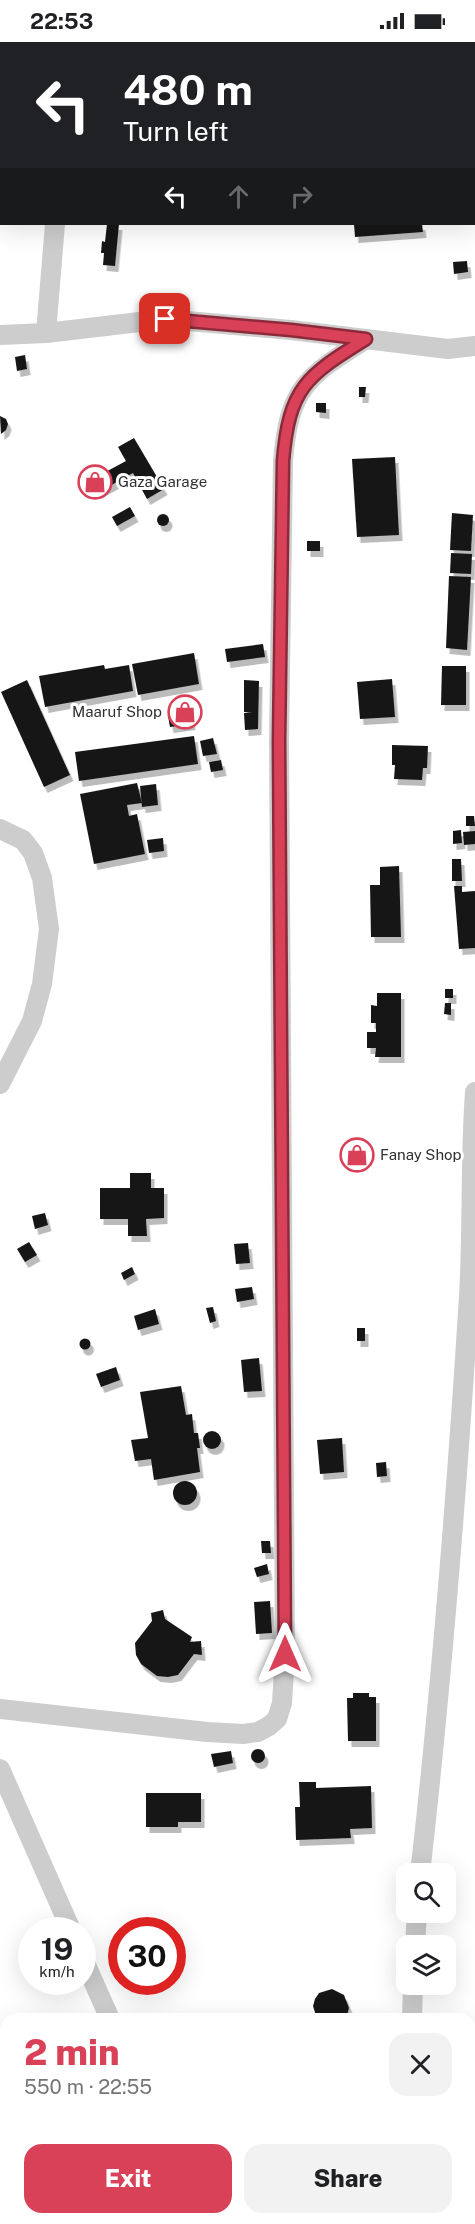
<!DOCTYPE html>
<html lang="en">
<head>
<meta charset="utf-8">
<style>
  :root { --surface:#fff; --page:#f2f2f2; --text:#202124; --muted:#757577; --accent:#d94159 }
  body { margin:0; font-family:"Public Sans",sans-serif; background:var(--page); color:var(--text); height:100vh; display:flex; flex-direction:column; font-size:22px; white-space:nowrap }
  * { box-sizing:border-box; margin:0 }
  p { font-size:20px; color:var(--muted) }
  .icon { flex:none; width:33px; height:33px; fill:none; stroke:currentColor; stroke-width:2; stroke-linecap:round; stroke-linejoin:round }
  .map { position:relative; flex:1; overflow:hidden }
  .drawer { position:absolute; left:0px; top:1971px; width:476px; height:212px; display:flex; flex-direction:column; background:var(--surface); border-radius:18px 18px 0 0; box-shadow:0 6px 24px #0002 }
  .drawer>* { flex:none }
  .guide { position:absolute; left:0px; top:0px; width:476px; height:183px; box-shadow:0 6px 24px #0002; background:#202124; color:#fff; overflow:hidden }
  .buttons { position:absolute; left:396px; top:1821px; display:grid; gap:12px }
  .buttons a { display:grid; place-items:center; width:60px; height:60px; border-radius:12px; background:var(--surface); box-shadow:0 6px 24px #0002; font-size:30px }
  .speed { position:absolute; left:18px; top:1875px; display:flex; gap:12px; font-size:30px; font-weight:700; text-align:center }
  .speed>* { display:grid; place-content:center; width:78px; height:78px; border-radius:50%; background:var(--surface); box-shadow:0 6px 24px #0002; line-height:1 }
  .speed small { font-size:15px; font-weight:400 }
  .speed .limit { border:9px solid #d22; background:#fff; color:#111 }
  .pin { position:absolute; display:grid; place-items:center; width:51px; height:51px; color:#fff; margin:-26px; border-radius:12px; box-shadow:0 3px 9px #0006 }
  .me { position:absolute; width:66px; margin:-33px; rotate:0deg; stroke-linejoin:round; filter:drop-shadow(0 0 4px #0008) }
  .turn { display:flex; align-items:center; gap:21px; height:126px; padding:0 24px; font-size:27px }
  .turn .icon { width:78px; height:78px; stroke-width:2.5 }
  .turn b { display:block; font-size:42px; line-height:51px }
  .lanes { display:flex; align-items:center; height:57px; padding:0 24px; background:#0003; justify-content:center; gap:30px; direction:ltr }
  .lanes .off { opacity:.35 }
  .round { display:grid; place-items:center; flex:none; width:63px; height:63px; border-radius:18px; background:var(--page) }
  .summary { display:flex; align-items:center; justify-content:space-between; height:102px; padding:0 24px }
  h1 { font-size:36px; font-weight:800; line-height:45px; color:var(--accent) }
  .cta { display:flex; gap:12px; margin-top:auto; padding:12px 24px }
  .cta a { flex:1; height:69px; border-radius:18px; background:var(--accent); color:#fff; font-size:24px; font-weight:800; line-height:69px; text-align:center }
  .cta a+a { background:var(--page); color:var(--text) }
  .status { display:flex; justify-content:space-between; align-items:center; height:42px; padding:0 30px; background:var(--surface); direction:ltr }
  .status svg { height:16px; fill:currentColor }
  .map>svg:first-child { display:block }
  .building { fill:#171717; filter:url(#shadow) }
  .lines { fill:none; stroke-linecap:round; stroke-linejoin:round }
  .minor { stroke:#cdcdcd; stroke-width:20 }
  .route-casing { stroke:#8d2a3a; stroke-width:15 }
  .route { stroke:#d94159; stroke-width:10 }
  .labels { text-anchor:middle; stroke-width:6; stroke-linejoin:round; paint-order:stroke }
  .poi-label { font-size:15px; fill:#303030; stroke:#fff; text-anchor:start }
</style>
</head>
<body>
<div class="status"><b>22:53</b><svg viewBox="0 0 49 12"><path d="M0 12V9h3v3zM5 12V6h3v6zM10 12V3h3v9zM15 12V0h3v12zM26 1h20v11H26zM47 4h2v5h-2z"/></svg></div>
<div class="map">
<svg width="475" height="2182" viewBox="0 0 475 2182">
  <defs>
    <filter id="shadow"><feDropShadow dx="3.5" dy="6" stdDeviation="0" flood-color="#0004"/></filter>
  </defs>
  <rect width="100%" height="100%" fill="#fff"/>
  <g class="building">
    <polygon points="107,182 119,182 115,224 103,223 104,211 101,211 102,199 105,200"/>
    <polygon points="354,182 422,182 423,190 355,195"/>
    <polygon points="467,219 468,230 454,232 453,220"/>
    <polygon points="25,313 27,327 17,329 15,315"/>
    <polygon points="359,345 366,345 365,355 359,355"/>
    <polygon points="316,361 326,361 326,371 316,370"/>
    <polygon points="0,374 6,377 8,382 6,388 1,392"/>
    <polygon points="134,396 164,447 147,457 133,431 99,450 96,443 103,438 100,433 126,419 118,405"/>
    <polygon points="395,415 399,493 357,495 352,417"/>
    <polygon points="130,465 135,474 117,484 112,475"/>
    <polygon points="452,471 473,473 471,509 450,508"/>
    <circle cx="163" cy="478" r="6"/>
    <rect x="307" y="499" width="13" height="10"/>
    <polygon points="451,511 472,512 471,532 450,531"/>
    <polygon points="449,534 471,535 467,608 446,606"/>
    <polygon points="263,602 265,615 227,620 225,607"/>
    <polygon points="194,611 199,642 138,653 132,622"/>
    <polygon points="104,623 105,627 129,623 133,649 45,665 39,634"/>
    <polygon points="442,624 466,624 466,663 441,663"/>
    <polygon points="392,637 395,675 360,677 357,640"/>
    <polygon points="27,638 70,733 44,745 1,650"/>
    <polygon points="244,638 259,639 258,687 245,688 244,671 252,670 244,670"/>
    <polygon points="190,671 192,682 170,685 168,674"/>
    <polygon points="194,694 198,722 79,739 75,710"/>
    <polygon points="213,696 217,712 203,714 200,699"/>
    <polygon points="392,703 428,704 427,726 423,726 422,738 394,737 395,723 392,723"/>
    <polygon points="221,718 223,728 211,730 209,720"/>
    <polygon points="137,741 142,761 127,763 129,774 137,772 145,812 94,822 80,752"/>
    <polygon points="156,742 158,763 142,765 140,744"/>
    <polygon points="466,774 474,774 475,784 466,784"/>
    <polygon points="461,788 462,801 453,802 453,789"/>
    <polygon points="475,789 475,802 464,803 463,790"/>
    <polygon points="163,796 164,809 149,811 147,798"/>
    <polygon points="452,817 461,817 462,839 452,839"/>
    <polygon points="399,824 401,895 371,895 370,843 380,843 380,825"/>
    <polygon points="454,844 462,844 462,850 475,849 475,906 459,907"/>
    <rect x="445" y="947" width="8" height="9"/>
    <polygon points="377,951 401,951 401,1015 375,1015 376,1006 367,1006 367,990 376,990 376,981 371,981 371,963 377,964"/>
    <polygon points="445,961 451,961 451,973 444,972"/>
    <polygon points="130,1131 151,1131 151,1146 164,1146 164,1176 146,1177 147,1194 128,1194 128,1177 100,1177 100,1146 130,1146"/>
    <polygon points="45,1171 48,1183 35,1187 32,1174"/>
    <polygon points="29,1200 37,1213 25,1220 17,1207"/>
    <polygon points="248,1201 250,1221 236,1222 234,1202"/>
    <polygon points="132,1225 135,1232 124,1238 121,1231"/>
    <polygon points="252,1245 254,1257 237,1260 235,1247"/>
    <polygon points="213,1265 216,1279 210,1281 206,1266"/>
    <polygon points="155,1267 159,1282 138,1288 134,1274"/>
    <rect x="357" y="1286" width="8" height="13"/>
    <circle cx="85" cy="1302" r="5.5"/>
    <polygon points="259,1316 262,1349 244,1350 241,1318"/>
    <polygon points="116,1325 120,1338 101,1345 96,1332"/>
    <polygon points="181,1344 186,1373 192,1372 194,1391 198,1391 200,1406 197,1406 200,1430 154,1438 151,1417 135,1419 131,1398 148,1396 140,1350"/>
    <circle cx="212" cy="1398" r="9"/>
    <polygon points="342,1396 344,1430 320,1432 317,1398"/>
    <polygon points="386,1420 387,1434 377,1435 376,1421"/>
    <circle cx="185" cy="1451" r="12"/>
    <polygon points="261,1499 270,1499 271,1511 262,1511"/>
    <polygon points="267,1522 269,1532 257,1535 254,1526"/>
    <polygon points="270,1559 272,1591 256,1592 254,1560"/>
    <polygon points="163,1568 165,1577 192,1595 190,1600 201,1599 202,1613 194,1612 178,1633 168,1635 157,1634 141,1622 136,1613 135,1601 152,1579 151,1571"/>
    <polygon points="353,1651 369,1651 369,1655 376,1655 376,1699 348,1699 347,1656 353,1656"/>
    <circle cx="258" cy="1714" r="7"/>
    <polygon points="231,1709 233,1721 214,1725 211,1712"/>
    <polygon points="299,1740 316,1740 316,1746 371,1744 372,1786 350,1787 351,1796 296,1798 295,1765 300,1765"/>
    <polygon points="146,1751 201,1751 201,1780 178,1780 178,1785 146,1785"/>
    <polygon points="332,1947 344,1953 349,1966 347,1973 344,1977 317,1977 313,1964 315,1957 319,1951"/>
    <polygon points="6,2012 6,2028 4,2029 0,2014"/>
  </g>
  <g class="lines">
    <g class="minor">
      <polyline points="31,0 32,2"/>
      <polyline points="275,2 275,0"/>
      <polyline points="46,291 55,182"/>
      <polyline points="0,293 46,291 165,277 291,288 448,307 475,304"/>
      <polyline points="0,787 23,798 33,811 42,836 49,887 42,942 32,979 0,1042"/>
      <path d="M0,1667L207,1690L243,1692L258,1690L269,1684L277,1677L282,1661L285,1612L279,699L283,419C289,346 306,335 366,297"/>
      <polyline points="0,1727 71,1888"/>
      <path d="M420,1832C442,1639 457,1447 469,1254C473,1186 470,1118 475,1050"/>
      <polyline points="415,1904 417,1870"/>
      <polyline points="82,1914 110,1977"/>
      <polyline points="412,1977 413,1942"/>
      <polyline points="200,2176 202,2182"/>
      <polyline points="426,2176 426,2182"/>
    </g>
  </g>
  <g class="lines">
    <defs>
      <path id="route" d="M165,277L291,288L366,297C306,334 289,346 283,419L279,699L285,1612"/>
    </defs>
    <use href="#route" class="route-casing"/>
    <use href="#route" class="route"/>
  </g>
  <defs>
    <symbol id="shop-ring" viewBox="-11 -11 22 22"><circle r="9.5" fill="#fff" stroke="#d94159" stroke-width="1.5"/><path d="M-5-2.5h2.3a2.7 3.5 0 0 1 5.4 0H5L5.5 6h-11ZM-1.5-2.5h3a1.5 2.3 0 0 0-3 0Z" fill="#d94159"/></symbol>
  </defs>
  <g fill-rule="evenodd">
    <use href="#shop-ring" x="76" y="421" width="38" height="38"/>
    <use href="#shop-ring" x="166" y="651" width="38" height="38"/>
    <use href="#shop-ring" x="338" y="1094" width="38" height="38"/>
  </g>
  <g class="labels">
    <g class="poi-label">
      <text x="118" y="445">Gaza Garage</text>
      <text x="162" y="675" text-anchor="end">Maaruf Shop</text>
      <text x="380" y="1118">Fanay Shop</text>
    </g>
  </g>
</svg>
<div class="buttons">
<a><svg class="icon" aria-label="search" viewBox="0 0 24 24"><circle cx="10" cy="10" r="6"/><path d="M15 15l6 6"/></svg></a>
<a><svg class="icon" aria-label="layers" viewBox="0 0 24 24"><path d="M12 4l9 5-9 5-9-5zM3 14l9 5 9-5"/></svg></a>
</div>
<div class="speed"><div>19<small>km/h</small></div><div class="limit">30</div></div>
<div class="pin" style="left:165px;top:277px;background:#d93025"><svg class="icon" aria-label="arrive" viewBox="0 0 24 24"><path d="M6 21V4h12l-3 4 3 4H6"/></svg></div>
<svg class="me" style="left:285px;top:1612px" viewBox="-20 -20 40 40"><path d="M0-17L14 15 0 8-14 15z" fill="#d94159" stroke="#fff" stroke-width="4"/></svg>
<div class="guide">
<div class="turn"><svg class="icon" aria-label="left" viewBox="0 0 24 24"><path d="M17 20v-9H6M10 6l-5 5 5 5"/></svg><div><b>480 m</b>Turn left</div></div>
<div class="lanes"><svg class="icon" aria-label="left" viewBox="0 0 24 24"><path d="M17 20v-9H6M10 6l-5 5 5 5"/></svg><svg class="icon off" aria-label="ahead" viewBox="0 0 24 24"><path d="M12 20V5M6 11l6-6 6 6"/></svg><svg class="icon off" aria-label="right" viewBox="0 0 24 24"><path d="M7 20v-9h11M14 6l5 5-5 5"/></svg></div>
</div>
<section class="drawer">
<div class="summary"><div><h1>2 min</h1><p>550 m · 22:55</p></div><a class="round"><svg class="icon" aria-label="close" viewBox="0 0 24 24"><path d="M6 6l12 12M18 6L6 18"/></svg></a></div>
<div class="cta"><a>Exit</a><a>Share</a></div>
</section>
</div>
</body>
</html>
